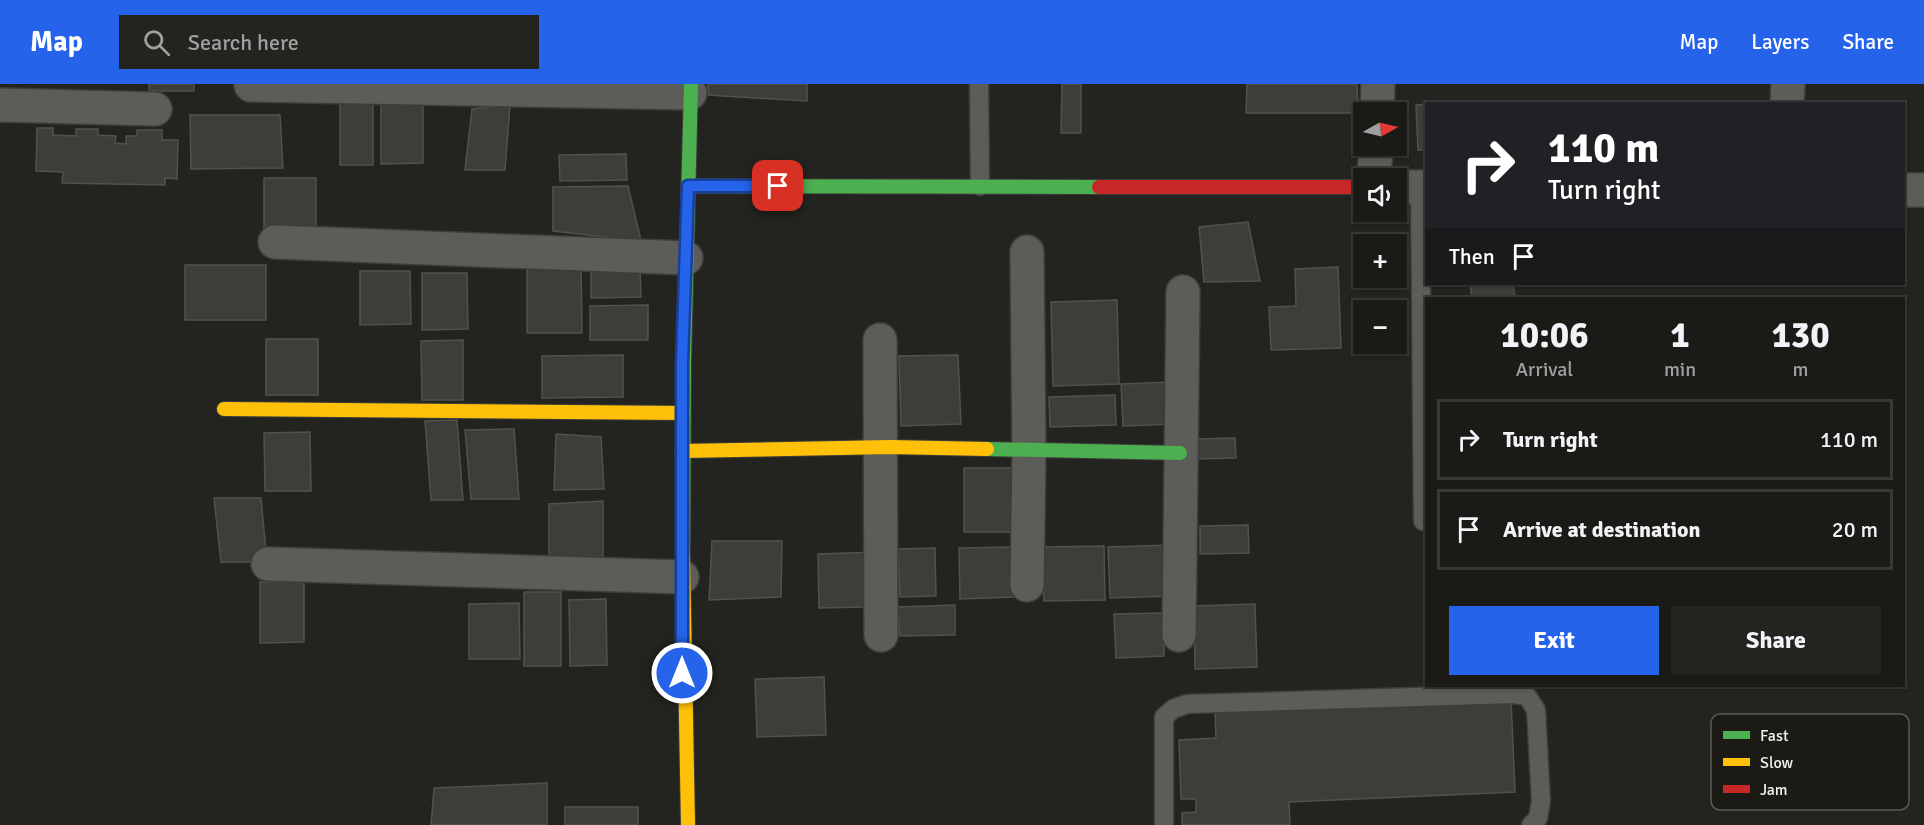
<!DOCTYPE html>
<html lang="en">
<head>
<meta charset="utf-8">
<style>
  :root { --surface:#1a1a17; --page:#232320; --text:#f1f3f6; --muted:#9fa1a1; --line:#383836; --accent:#2563eb }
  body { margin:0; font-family:Signika,sans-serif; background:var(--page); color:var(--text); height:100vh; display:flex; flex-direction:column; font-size:22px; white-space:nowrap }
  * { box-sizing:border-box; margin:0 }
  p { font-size:20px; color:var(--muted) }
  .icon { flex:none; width:33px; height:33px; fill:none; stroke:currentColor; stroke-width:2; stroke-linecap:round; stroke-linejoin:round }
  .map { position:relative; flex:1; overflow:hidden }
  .drawer { position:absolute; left:1425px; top:213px; width:480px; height:390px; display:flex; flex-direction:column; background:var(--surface); border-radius:0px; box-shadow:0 2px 4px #0004,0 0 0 2px var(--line) }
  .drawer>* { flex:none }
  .hud { position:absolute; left:1425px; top:18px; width:480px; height:183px; border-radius:0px; box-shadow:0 2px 4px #0004,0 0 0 2px var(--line); background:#202124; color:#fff; overflow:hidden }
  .needle { width:39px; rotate:82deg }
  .buttons { position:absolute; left:1353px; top:18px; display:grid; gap:12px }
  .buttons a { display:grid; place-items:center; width:54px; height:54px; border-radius:0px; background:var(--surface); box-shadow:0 2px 4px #0004,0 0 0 2px var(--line); font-size:30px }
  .pin { position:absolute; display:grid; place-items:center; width:51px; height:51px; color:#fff; margin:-26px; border-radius:12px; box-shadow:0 3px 9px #0006 }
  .me { position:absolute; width:66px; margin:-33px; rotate:0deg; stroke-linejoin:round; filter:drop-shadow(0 0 4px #0008) }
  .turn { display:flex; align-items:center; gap:21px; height:126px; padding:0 24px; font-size:27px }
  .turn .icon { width:78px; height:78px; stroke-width:2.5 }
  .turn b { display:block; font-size:42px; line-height:51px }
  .then { display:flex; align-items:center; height:57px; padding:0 24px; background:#0003; gap:12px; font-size:22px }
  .eta { display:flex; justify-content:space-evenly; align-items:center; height:102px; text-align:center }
  .eta b { font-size:36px; font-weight:700; line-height:42px }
  .action { display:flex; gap:12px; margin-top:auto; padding:12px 24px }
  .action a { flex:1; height:69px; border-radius:0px; background:var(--accent); color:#fff; font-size:24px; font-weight:700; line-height:69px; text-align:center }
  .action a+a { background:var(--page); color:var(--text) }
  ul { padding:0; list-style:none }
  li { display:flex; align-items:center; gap:18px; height:81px; margin:0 12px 9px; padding:0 12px; border:3px solid var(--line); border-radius:0px }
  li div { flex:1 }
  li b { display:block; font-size:22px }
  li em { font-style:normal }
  header { display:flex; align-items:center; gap:36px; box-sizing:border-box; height:84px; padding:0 30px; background:var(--accent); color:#fff }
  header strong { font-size:28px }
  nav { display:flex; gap:33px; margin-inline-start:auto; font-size:21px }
  .search { width:420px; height:54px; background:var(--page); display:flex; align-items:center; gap:15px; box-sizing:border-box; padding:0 21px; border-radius:0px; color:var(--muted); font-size:22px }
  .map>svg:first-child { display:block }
  .building { fill:#3d3d3a; stroke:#52514e; stroke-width:1.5 }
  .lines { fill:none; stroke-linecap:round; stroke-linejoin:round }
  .lane-casing { stroke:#3d3d3a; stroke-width:21 }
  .street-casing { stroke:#3d3d3a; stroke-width:36 }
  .fast-casing { stroke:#3d3d3a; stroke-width:16 }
  .slow-casing { stroke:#3d3d3a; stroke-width:16 }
  .jam-casing { stroke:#3d3d3a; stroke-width:16 }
  .lane { stroke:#5c5c59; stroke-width:18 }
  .street { stroke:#5c5c59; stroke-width:33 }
  .fast { stroke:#4caf50; stroke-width:14 }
  .slow { stroke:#ffc107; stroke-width:14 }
  .jam { stroke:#c62828; stroke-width:14 }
  .route-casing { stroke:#184099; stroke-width:15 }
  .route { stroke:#2563eb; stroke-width:10 }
  .key { fill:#1c1a14; stroke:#5c5a55; stroke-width:1.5 }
  .key-label { font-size:16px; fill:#f1f0ec }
</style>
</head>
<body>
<header>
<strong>Map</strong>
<div class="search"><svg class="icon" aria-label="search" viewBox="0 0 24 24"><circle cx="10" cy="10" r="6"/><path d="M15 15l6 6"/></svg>Search here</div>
<nav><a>Map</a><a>Layers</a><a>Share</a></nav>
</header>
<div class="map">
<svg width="1924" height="741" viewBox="0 0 1924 741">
  <rect width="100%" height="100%" fill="#23231f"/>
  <g class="building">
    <rect x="149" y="0" width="45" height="7"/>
    <polygon points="708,0 807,0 807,17 708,11"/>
    <polygon points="1062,0 1081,0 1081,49 1061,49"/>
    <polygon points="1247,0 1357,0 1358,29 1246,29"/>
    <polygon points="423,11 423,79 381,80 381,12"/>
    <rect x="340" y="14" width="33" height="67"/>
    <polygon points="1481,17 1481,20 1438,20"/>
    <polygon points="1426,20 1426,66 1418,66 1416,21"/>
    <polygon points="510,21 505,86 465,86 472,25"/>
    <polygon points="190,31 280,31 283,84 191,85"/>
    <polygon points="37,44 53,44 53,51 76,52 76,45 98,45 98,51 116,52 115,59 126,60 126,52 137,52 137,46 162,46 162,56 178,56 177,95 165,94 165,101 62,99 63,88 36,87"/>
    <polygon points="626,70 627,96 560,97 559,71"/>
    <rect x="264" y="94" width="52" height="53"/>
    <polygon points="628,102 641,157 553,147 553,103"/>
    <polygon points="1248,138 1260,197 1204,198 1199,143"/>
    <polygon points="527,177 581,177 582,249 527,249"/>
    <rect x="185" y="181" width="81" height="55"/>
    <polygon points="1338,183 1341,264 1271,266 1269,223 1296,222 1295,185"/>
    <polygon points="591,185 640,185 641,213 591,214"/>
    <polygon points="360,187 410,187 411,240 360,241"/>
    <polygon points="422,189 467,189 468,245 422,246"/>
    <polygon points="1470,200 1513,200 1515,214 1472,214"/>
    <polygon points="1117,216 1119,300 1053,302 1051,218"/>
    <polygon points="648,221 648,256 590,256 590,222"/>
    <rect x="266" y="255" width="52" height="56"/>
    <polygon points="463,256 463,316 422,316 421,257"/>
    <polygon points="623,271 623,313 542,314 542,272"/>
    <polygon points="958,271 961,340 901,342 899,272"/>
    <polygon points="1172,298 1173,340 1123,342 1121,300"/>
    <polygon points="1115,311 1116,341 1050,343 1049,313"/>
    <polygon points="457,336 463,416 431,416 425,337"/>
    <polygon points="514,345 519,415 471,415 465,346"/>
    <polygon points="310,348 311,407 265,407 264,349"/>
    <polygon points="556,350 601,353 604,405 554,406"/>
    <polygon points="1235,354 1236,374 1195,375 1195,355"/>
    <polygon points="964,384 1014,384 1013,448 964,448"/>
    <polygon points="214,414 261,414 267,478 221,478"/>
    <polygon points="603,417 603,476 549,478 549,420"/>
    <polygon points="1248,441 1249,469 1200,470 1200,442"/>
    <polygon points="712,457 782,457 781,513 709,516"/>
    <polygon points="1170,461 1171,512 1110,514 1108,463"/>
    <polygon points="1104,462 1105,516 1044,517 1042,463"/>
    <polygon points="1014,463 1015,513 960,515 959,464"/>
    <polygon points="935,464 936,512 900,513 898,465"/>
    <polygon points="879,468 868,523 819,524 818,470"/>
    <polygon points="260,498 304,498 304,558 260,559"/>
    <rect x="524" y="508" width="37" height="74"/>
    <polygon points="606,515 607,581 570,582 569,516"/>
    <polygon points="519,519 520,575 469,575 469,520"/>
    <polygon points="1255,520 1257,583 1195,585 1194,522"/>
    <polygon points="955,521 955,551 900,552 898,523"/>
    <polygon points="1163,529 1164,572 1116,574 1114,530"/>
    <polygon points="824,593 826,651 757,653 755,595"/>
    <polygon points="1511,614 1515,708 1289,718 1290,741 1182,741 1182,729 1196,728 1196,715 1181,715 1179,656 1216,654 1215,626"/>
    <polygon points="547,699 547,741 431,741 434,704"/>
    <rect x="565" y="723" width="73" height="18"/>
  </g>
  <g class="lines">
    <defs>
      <g id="lane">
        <polyline points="979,0 980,102"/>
        <polyline points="1420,103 1423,437"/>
        <polyline points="1164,741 1164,633 1173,625 1187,620 1514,610 1527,612 1536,626 1541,717 1538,734 1531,741"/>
      </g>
      <g id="street">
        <polyline points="251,1 690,9"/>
        <polyline points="1787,20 1788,0"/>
        <polyline points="0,21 155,25"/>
        <polyline points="1377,28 1378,0"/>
        <polyline points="1374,94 1376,62"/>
        <polyline points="1396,103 1426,103"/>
        <polyline points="1904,106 1924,106"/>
        <polyline points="275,158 686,174"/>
        <polyline points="1027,168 1029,367 1027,501"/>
        <polyline points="880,256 881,551"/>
        <polyline points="268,480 682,493"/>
        <polyline points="1179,551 1183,208"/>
      </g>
      <g id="fast">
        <polyline points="688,102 1099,103"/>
        <polyline points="987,365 1180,369"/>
        <polyline points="683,473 684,278 691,0"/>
      </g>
      <g id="slow">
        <polyline points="224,325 683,329"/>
        <polyline points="682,367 890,363 987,365"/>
        <polyline points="683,473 688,741"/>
      </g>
      <polyline id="jam" points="1099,103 1364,103"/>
    </defs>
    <use href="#lane" class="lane-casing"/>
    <use href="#street" class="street-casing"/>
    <use href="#fast" class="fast-casing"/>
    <use href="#slow" class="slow-casing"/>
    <use href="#jam" class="jam-casing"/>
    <use href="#lane" class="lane"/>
    <use href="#street" class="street"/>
    <use href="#fast" class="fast"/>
    <use href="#slow" class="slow"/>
    <use href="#jam" class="jam"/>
  </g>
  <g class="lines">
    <defs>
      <polyline id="route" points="682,589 682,279 688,102 778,102"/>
    </defs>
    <use href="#route" class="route-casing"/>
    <use href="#route" class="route"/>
  </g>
  <rect x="1711" y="630" width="198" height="96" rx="9" class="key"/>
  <rect x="1723" y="647" width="27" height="8" fill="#4caf50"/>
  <rect x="1723" y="674" width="27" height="8" fill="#ffc107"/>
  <rect x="1723" y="701" width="27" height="8" fill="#c62828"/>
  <g class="key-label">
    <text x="1760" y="657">Fast</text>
    <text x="1760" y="684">Slow</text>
    <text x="1760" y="711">Jam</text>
  </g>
</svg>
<div class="buttons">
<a><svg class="needle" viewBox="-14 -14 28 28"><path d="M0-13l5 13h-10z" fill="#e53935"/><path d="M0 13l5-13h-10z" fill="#9fa1a1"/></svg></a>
<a><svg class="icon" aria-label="sound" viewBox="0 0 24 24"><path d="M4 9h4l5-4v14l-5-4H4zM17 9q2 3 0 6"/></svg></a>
<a>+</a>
<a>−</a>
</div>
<div class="pin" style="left:778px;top:102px;background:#d93025"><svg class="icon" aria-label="arrive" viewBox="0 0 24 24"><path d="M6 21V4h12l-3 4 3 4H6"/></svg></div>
<svg class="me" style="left:682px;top:589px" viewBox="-20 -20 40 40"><circle r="17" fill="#2563eb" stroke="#fff" stroke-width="3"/><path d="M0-11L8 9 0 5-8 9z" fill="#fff"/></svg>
<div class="hud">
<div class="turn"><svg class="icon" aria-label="right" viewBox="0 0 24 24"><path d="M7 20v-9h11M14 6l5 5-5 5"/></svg><div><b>110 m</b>Turn right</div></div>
<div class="then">Then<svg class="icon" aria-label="arrive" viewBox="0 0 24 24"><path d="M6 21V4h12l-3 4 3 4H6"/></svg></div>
</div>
<section class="drawer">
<div class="eta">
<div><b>10:06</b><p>Arrival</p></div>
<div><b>1</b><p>min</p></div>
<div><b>130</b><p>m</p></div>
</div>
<ul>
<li><svg class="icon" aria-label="right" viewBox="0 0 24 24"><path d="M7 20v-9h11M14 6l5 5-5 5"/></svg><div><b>Turn right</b></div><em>110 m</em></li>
<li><svg class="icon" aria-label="arrive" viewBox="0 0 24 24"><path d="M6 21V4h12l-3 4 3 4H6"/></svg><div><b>Arrive at destination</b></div><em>20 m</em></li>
</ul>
<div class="action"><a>Exit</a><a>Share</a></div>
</section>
</div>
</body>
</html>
